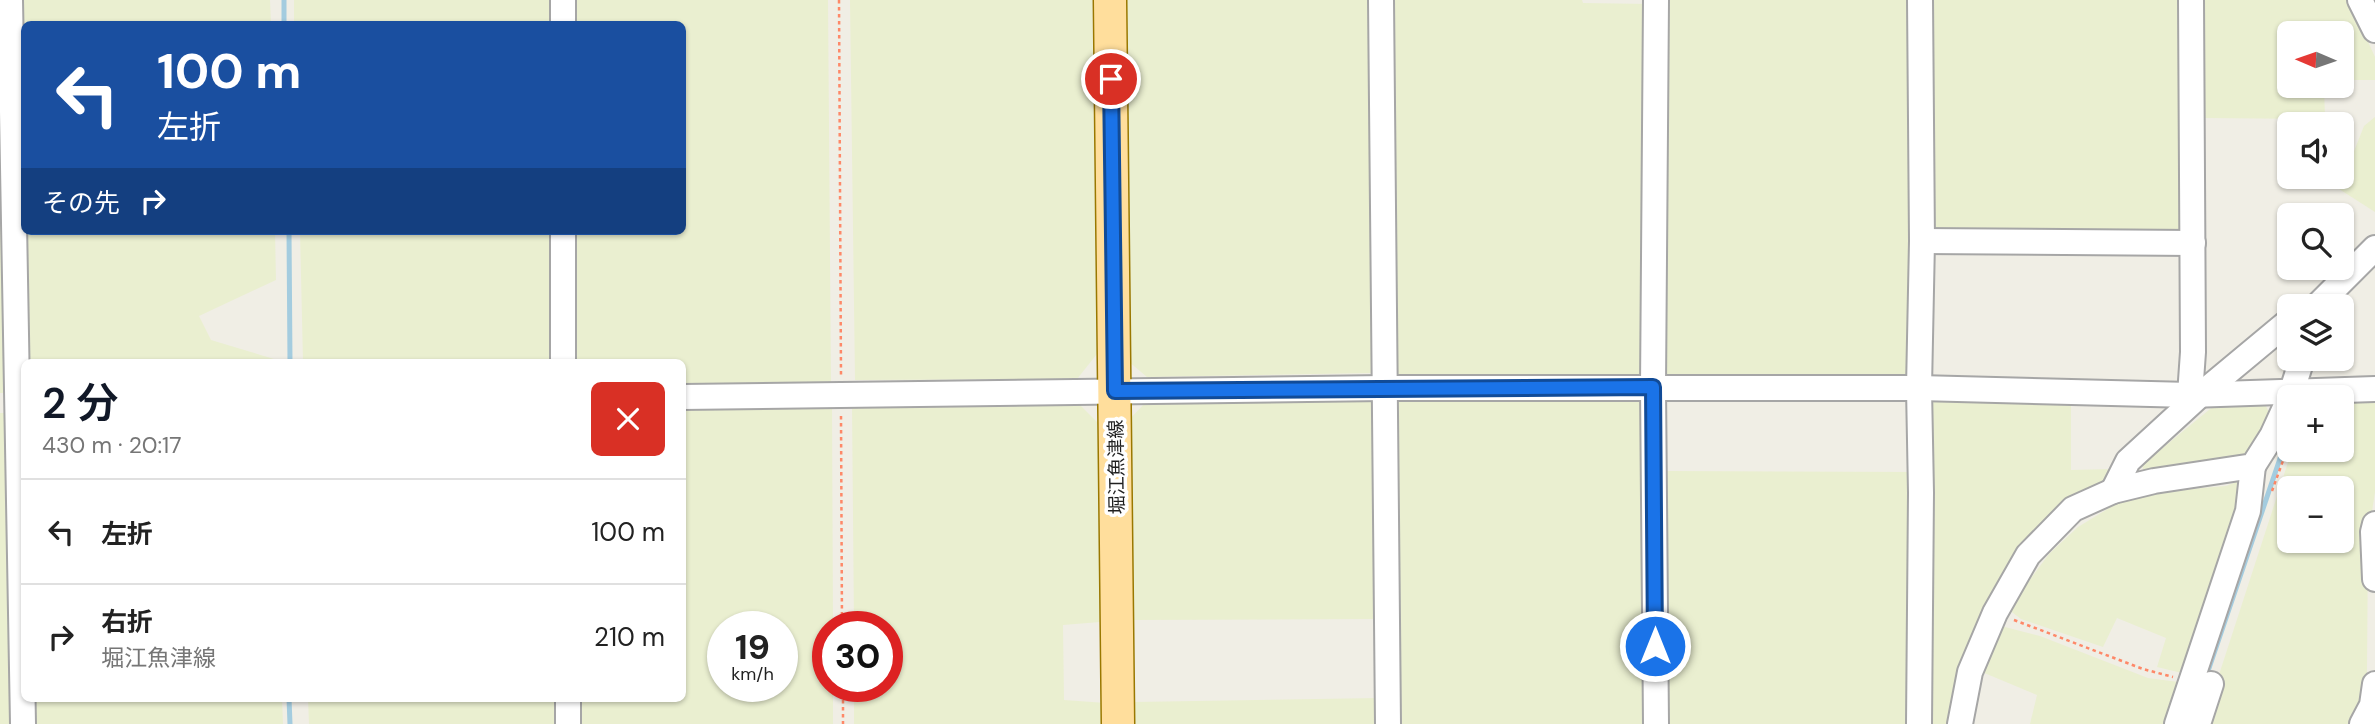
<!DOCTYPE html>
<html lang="ja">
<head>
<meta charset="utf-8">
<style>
  :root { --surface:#fff; --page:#f6f6f6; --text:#222; --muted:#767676; --line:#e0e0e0; --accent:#111827 }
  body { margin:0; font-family:"DM Sans","Noto Sans JP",sans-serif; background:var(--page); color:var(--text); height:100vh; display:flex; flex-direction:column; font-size:26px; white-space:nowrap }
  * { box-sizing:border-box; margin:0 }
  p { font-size:23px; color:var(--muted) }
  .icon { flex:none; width:38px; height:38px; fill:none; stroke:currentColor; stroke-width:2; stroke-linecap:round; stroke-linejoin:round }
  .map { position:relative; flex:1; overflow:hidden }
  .drawer { position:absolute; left:21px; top:359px; width:665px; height:343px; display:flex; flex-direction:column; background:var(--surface); border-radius:10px; box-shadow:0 2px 5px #0004 }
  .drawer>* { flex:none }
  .guide { position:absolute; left:21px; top:21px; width:665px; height:214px; border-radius:10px; box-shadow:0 2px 5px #0004; background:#1a4fa0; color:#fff; overflow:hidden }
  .needle { width:46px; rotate:272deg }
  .buttons { position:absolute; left:2277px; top:21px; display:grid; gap:14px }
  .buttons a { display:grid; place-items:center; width:77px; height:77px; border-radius:10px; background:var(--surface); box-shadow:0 2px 5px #0004; font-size:35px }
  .speed { position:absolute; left:707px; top:611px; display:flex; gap:14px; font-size:35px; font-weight:700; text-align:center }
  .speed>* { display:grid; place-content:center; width:91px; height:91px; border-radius:50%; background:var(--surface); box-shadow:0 2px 5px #0004; line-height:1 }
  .speed small { font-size:18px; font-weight:400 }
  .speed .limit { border:10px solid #d22; background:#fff; color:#111 }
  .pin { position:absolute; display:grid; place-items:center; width:60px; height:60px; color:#fff; margin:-30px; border:4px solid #fff; border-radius:50%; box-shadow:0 2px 7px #0007 }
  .me { position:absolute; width:77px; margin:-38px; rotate:0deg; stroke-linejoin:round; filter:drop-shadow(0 0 5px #0008) }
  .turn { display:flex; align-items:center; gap:24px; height:147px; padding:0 21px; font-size:32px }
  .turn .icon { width:91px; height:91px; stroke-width:2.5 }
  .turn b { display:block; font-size:49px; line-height:60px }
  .then { display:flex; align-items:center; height:66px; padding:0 21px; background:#0003; gap:14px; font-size:26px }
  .round { display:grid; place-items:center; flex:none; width:74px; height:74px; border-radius:10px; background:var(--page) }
  .head { display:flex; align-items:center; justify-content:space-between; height:119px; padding:0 21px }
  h1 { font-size:42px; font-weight:600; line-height:52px; color:var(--accent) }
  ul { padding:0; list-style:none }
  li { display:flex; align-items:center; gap:21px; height:105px; padding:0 21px; border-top:2px solid var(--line) }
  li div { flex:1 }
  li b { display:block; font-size:26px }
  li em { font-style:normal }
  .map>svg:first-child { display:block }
  .farmland { fill:#eaefd0; fill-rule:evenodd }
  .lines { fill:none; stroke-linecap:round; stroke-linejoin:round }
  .stream { stroke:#a4ccdf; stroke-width:5 }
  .minor-casing { stroke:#a6a6a6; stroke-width:28 }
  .major-casing { stroke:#9a7800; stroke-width:35 }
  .path { stroke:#fe8868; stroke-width:2.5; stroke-dasharray:3.5 3.5; stroke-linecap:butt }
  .minor { stroke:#fff; stroke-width:24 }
  .major { stroke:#ffde9c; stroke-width:32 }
  .route-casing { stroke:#114b97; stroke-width:18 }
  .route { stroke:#1a73e8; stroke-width:12 }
  .labels { text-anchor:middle; stroke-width:7; stroke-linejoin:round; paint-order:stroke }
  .street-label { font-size:19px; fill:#1f1f1f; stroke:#fff }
</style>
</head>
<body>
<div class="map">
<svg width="2375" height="724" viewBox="0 0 2375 724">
  <rect width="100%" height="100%" fill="#f0eee5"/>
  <g class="farmland">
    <polygon points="0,0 9,393 0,393"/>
    <polygon points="21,0 270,0 271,24 24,24 24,231 275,231 276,280 199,316 211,340 274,359 275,362 26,362"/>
    <rect x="294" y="0" width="259" height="24"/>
    <polygon points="574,0 828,0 831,384 683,385 682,362 575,362 575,231 682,231 682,24 574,24"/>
    <polygon points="850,0 1092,0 1097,354 1077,379 855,380"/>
    <polygon points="1124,0 1373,0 1374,373 1147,377 1128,361"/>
    <polygon points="1391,0 1582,0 1583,3 1650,4 1643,375 1396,374"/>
    <polygon points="1663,0 1911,0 1914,375 1663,377"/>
    <rect x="1930" y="0" width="251" height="232"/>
    <polygon points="2200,0 2349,0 2375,57 2375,80 2342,80 2342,33 2289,33 2289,86 2324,86 2325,119 2203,118"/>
    <polygon points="2375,117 2375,212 2339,189 2364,126"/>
    <polygon points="300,231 554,231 554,362 303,362"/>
    <polygon points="1372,395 1376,619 1128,620 1126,423 1147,401"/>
    <polygon points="1644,396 1646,724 1398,724 1394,398"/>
    <polygon points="1929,399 2071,403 2071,470 2112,469 2109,479 2033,540 1953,724 1930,724"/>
    <polygon points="1075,400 1101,426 1100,622 1063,625 1064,700 1106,703 1106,724 854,724 854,686 887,686 887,626 854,626 852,405"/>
    <path d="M2342,401H2375V492L2368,538L2367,672L2360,710L2352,724H2203L2292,450H2342ZM2289,488H2342V541H2289Z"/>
    <polygon points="2264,402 2272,419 2262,436 2246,453 2226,461 2144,472 2142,465 2215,405"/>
    <path d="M832,403L833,626H828V686H833V724H579V698H682L683,404ZM723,626H782V686H723Z"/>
    <polygon points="0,413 8,413 14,724 0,724"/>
    <polygon points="1667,471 1917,472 1914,724 1668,724"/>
    <polygon points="2246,478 2186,674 2157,667 2166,638 2117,618 2103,647 2021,619 2008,609 2049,554 2078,527 2124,499 2166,491 2226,486"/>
    <polygon points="2001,626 2040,636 2148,678 2186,683 2172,724 2030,724 2037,695 1982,672"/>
    <polygon points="34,698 282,698 283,724 34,724"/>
    <polygon points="308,698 559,698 559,724 309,724"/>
    <polygon points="1378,698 1378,724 1134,724 1134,702"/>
  </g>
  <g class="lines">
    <g class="stream">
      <polyline points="284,0 284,24"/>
      <polyline points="289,231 290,362"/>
      <polyline points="2206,677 2289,432"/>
      <polyline points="289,698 290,724"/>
    </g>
    <defs>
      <g id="minor">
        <polyline points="10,0 23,724"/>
        <polyline points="563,0 563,24"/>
        <polyline points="1381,0 1388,724"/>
        <polyline points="1656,0 1653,387 1656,724"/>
        <polyline points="2360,0 2375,30"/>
        <polyline points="563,231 563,362"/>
        <polyline points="1922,241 2193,243"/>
        <polyline points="2317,306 2375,248"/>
        <polyline points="2190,395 2193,352 2191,0"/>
        <polyline points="682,397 1385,388 1919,388 2190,395 2375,389"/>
        <polyline points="2290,397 2302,359"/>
        <polyline points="2113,491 2128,461 2200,395 2289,321"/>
        <polyline points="2375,524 2373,532 2375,579"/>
        <polyline points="568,698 568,724"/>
        <polyline points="1919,724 1921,493 1919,388 1922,241 1920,0"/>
        <polyline points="1960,724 1970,672 1995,613 2028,555 2073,509 2113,491 2154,481 2253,466 2272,436 2289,399"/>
        <polyline points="2177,724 2248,511 2253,466"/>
        <polyline points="2198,724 2211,684"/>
        <polyline points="2362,724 2372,705 2375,684"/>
      </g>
      <polyline id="major" points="1110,0 1118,724"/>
    </defs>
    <use href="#minor" class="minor-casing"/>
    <use href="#major" class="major-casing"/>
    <g class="path">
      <polyline points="839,0 841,375"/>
      <polyline points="841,416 842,626"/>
      <polyline points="2272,491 2284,458"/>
      <polyline points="2014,620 2143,669 2173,677"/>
      <polyline points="843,686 843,724"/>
    </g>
    <use href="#minor" class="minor"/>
    <use href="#major" class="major"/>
  </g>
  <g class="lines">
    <defs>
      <polyline id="route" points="1111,79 1115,391 1653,387 1655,646"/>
    </defs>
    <use href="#route" class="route-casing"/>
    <use href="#route" class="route"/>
  </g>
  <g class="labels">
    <g class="street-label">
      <text transform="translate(1116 467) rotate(-91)" y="7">堀江魚津線</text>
    </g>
  </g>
</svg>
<div class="buttons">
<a><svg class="needle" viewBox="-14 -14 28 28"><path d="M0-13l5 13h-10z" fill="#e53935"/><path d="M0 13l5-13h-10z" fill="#767676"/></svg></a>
<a><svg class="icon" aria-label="sound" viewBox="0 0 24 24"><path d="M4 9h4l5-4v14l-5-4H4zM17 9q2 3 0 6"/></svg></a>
<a><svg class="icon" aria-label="search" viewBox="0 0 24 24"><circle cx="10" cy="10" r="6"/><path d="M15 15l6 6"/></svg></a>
<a><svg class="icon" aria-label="layers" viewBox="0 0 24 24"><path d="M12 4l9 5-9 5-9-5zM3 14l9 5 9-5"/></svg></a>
<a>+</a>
<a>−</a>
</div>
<div class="speed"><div>19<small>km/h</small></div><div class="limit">30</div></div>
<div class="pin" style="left:1111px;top:79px;background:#d93025"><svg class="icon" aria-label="arrive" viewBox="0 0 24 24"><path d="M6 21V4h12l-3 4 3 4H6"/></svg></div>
<svg class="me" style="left:1655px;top:646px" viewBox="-20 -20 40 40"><circle r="17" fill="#1a73e8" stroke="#fff" stroke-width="3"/><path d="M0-11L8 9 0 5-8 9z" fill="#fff"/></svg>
<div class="guide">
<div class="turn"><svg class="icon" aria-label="left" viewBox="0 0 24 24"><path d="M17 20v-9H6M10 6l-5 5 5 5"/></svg><div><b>100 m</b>左折</div></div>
<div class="then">その先<svg class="icon" aria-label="right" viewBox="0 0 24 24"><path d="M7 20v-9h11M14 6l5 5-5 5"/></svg></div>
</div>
<section class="drawer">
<div class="head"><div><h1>2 分</h1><p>430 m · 20:17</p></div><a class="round" style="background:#d93025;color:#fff"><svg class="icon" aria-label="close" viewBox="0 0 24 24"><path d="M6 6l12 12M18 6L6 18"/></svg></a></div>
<ul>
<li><svg class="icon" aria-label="left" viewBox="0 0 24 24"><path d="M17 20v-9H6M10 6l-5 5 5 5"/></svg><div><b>左折</b></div><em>100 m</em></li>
<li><svg class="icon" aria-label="right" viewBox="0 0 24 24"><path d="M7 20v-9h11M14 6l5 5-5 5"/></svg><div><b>右折</b><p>堀江魚津線</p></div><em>210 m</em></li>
</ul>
</section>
</div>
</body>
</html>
